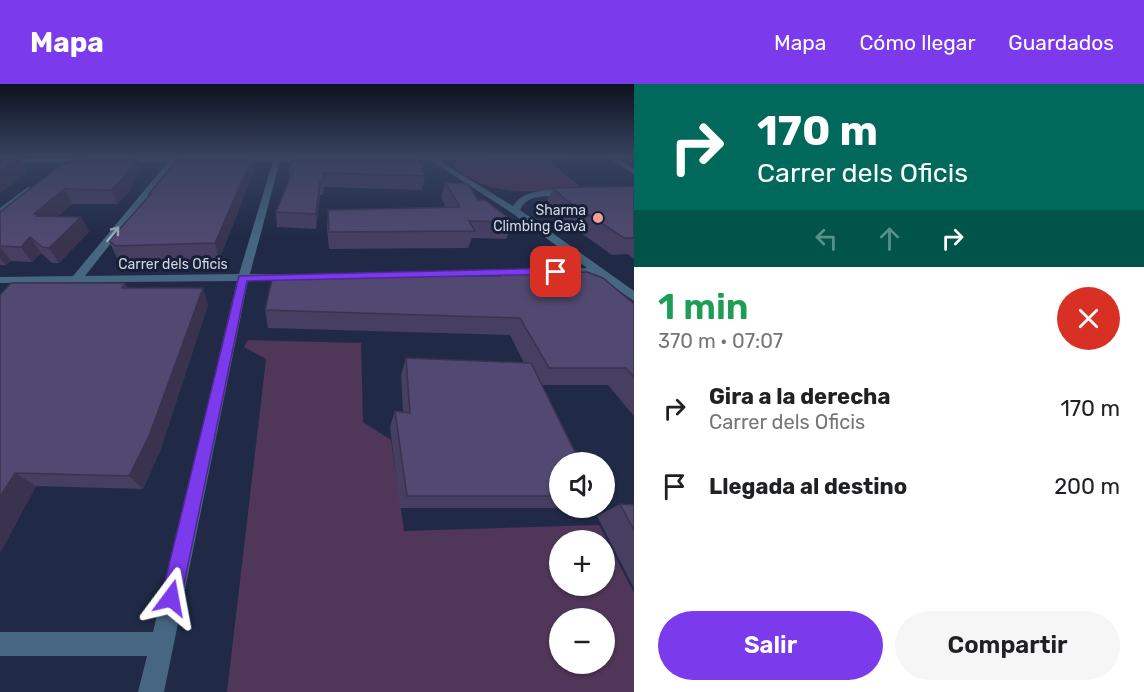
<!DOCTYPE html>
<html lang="es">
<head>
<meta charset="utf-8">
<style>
  :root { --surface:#fff; --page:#f6f6f6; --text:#202124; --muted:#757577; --accent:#7c3aed }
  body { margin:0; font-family:Rubik,sans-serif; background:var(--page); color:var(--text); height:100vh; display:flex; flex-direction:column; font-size:22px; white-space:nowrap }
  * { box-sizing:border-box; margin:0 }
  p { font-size:20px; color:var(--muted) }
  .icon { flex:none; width:33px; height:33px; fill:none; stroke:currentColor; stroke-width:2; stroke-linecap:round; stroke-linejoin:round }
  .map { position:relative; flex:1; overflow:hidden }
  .sheet { display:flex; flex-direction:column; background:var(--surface); width:510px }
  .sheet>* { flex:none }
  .top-card { background:#00695c; color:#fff; overflow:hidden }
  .controls { position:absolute; left:549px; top:368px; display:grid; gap:12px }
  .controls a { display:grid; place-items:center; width:66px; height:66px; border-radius:50%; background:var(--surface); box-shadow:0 2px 4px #0004; font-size:30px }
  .pin { position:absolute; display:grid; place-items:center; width:51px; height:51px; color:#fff; margin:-26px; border-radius:12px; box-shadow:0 3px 9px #0006 }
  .me { position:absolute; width:66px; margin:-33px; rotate:13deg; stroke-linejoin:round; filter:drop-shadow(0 0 4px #0008) }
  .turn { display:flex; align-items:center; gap:21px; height:126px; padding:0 24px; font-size:27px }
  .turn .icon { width:78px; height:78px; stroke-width:2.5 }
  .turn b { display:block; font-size:42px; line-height:51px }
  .lanes { display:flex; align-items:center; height:57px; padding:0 24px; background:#0003; justify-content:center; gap:30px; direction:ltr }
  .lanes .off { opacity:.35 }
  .round { display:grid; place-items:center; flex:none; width:63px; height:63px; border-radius:32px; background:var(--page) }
  .headline { display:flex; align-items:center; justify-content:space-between; height:102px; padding:0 24px }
  h1 { font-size:36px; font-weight:600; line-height:45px; color:#1e9e55 }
  .button { display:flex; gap:12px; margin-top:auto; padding:12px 24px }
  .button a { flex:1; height:69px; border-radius:36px; background:var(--accent); color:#fff; font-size:24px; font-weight:600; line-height:69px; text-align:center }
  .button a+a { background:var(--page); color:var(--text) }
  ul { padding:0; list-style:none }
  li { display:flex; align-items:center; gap:18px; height:78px; padding:0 24px }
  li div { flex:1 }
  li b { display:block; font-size:22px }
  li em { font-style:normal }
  header { display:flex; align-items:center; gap:36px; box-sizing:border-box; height:84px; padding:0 30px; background:var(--accent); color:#fff }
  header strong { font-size:28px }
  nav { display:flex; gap:33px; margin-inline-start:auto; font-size:21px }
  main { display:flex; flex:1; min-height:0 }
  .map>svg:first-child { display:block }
  .built { fill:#202a47; fill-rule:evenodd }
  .green { fill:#503659; fill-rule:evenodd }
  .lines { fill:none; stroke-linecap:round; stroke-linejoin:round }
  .minor { fill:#466681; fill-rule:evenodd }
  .wall { fill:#463f61 }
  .shaded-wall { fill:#39334f }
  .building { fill:#514971; stroke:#39334f; stroke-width:1.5 }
  .oneway { stroke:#9eaec2 }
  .route { fill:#7c3aed; stroke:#51269a; stroke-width:1.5 }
  .poi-dot { fill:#f59d8e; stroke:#182038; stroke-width:2 }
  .labels { text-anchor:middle; stroke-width:6; stroke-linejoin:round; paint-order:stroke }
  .far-poi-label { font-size:14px; fill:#ced5e5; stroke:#182038; text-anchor:end }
  .far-street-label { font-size:14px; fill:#ced5e5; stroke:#182038 }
</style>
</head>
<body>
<header>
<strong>Mapa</strong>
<nav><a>Mapa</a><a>Cómo llegar</a><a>Guardados</a></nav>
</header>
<main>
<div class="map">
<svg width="634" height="608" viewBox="0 0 634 608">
  <rect width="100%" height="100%" fill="#182038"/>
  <path class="built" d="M0,71H634V608H0ZM560,378H604V423H560ZM560,456H604V501H560ZM560,534H604V579H560Z"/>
  <g class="green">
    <path d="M463,75H546L583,105C535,106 495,116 455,84L454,79Z"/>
    <path d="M248,256L361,259L363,338L391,356L404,447L599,441L634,509V608H227L266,275L244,263ZM560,456H604V501H560ZM560,534H604V579H560Z"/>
  </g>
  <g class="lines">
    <g class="minor">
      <path d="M275,71L315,72L319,74L315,76L280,77L250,190H291L297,193L291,196L248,197L164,608H138L147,572H0V548H153L237,197L0,199V193L73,192L168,78H120L117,74C130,73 190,70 199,75L176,77L85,192L239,190L273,77H234L230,75Z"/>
      <path d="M426,71H634V74H618L634,85V90L609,74L438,76L513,122C524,104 553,105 571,108V112L568,113C551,113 528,108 520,126L634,207V217L595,190L356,194V190L360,189L587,184L512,129L430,76H399L395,74Z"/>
      <polygon points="99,74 96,78 0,79 0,75"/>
      <polygon points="28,103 35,105 0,131 0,124"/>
    </g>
  </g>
  <g class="wall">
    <polygon points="0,71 41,71 38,72 20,73 28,89"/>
    <polygon points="137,71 141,84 130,106 118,120 72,120 57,133 81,133 89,148 59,179 52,179 41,169 32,178 11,177 6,181 0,181 0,128"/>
    <polygon points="253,72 254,87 219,176 124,180 117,174 109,157 150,111 149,110"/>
    <polygon points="289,85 425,92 422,106 324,103 323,111 320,111 316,145 277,143 276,128 290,96"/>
    <polygon points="445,98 478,116 514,138 506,155 472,154 468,164 329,165 327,143 328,126 446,123 441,114"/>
    <polygon points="634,102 634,175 628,170 612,171 557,132 545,120 553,104"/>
    <polygon points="500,189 634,220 634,332 608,301 542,301 560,378 560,423 578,423 576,424 400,424 390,343 395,327 403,328 401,291 406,274 524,279 510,251 268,244 265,226 499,192"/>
    <polygon points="125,199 127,204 208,221 160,367 143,405 36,402 0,469 0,211"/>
    <polygon points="620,420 634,421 634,504 597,432"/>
  </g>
  <g class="shaded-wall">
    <polygon points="9,71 18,71 28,89 0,109 0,86 4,74"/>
    <polygon points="137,71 141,84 130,106 118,120 111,106"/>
    <polygon points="253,72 254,87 219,176 215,159"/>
    <polygon points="320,97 320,111 316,145 316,130"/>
    <polygon points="64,105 72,120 46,142 34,130"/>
    <polygon points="81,133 89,148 59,179 49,164"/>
    <polygon points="30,153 41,169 32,178 21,163"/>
    <polygon points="0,163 11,177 6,181 0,174"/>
    <polygon points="203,204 208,221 160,367 143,405 129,392"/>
    <polygon points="15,389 36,402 0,469 0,413"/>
  </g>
  <g class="building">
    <polygon points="0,71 9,71 4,74 19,74 0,86"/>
    <polygon points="87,71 137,71 125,92 111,106 64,105 34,130 38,130 36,132 81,133 49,164 42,163 30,153 21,163 0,162 0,128 60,82"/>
    <polygon points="181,71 250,71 253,72 215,159 116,162 109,157 151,110 149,110"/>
    <polygon points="296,71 417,71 425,92 324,89 323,97 320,97 316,130 276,128 294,85 289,85"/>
    <polygon points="445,98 468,100 478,116 485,116 514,138 469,137 475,147 329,148 328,126 460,123"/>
    <polygon points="634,102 634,154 624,154 566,116 553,104"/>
    <polygon points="587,188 603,194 634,220 634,293 626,284 549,284 520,234 265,226 273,191 501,192 500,189"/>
    <polygon points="11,199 125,199 122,204 203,204 149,352 129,392 15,389 0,413 0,211"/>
    <polygon points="406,274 531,279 580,378 560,378 560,412 407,412 395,327 410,329"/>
    <polygon points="620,420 634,421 634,446"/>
  </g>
  <defs><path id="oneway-shaft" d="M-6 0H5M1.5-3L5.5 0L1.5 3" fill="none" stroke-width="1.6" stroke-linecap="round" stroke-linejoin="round" transform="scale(1.5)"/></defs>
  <use class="oneway" href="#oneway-shaft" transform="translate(113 150) rotate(-51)"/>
  <linearGradient id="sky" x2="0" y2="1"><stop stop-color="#0d121f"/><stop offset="0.46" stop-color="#37425e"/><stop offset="1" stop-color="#37425e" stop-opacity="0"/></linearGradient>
  <rect width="634" height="156" fill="url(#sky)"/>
  <polygon class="route" points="556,184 559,185 559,190 247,197 181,514 178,521 171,524 164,521 161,514 239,192"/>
  <circle class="poi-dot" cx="598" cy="134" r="6"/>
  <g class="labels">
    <g class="far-poi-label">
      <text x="586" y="131">Sharma<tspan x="586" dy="16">Climbing Gavà</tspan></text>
    </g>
    <g class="far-street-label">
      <text x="173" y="185">Carrer dels Oficis</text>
    </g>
  </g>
</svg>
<div class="controls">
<a><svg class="icon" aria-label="sound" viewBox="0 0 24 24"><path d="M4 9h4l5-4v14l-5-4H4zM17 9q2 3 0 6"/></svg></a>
<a>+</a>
<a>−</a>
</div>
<div class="pin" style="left:556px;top:188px;background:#d93025"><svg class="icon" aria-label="arrive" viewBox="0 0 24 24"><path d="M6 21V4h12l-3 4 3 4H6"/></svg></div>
<svg class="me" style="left:171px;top:514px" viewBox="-20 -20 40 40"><path d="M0-17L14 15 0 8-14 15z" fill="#7c3aed" stroke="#fff" stroke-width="4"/></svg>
</div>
<section class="sheet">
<div class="top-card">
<div class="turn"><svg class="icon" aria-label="right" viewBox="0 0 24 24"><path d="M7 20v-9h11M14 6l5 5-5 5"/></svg><div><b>170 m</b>Carrer dels Oficis</div></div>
<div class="lanes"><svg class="icon off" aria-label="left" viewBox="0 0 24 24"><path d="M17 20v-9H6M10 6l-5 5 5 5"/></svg><svg class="icon off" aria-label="ahead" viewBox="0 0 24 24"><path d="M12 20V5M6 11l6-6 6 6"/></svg><svg class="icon" aria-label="right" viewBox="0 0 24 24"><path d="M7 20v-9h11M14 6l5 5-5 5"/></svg></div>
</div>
<div class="headline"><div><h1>1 min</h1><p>370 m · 07:07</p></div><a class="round" style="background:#d93025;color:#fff"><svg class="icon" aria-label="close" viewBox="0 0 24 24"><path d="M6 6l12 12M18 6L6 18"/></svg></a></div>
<ul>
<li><svg class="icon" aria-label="right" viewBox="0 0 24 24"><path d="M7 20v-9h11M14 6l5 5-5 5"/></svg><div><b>Gira a la derecha</b><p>Carrer dels Oficis</p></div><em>170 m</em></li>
<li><svg class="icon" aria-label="arrive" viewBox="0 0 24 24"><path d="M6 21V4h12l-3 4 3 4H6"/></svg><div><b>Llegada al destino</b></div><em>200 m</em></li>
</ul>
<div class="button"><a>Salir</a><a>Compartir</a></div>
</section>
</main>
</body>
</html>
